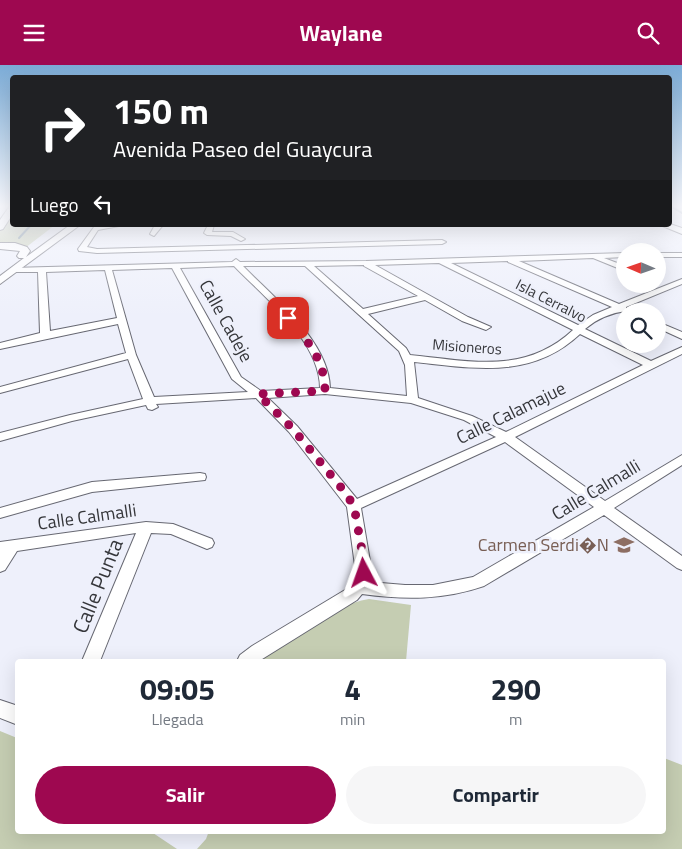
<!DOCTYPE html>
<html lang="es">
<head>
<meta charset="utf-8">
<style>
  :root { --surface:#fff; --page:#f6f6f7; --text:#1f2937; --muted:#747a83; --accent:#9e0850 }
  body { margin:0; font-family:"Titillium Web",sans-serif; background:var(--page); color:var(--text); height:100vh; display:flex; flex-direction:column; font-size:19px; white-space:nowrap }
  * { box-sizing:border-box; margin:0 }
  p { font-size:16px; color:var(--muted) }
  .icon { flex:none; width:28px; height:28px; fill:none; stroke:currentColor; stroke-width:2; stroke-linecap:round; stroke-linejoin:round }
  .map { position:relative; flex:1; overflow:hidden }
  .panel { position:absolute; left:15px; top:594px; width:651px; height:175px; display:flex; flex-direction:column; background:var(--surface); border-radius:5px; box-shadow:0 5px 20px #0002 }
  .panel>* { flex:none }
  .hud { position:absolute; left:10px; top:10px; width:662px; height:152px; border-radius:5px; box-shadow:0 5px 20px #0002; background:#202124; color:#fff; overflow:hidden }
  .needle { width:32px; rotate:272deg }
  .tools { position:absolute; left:616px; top:178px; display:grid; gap:10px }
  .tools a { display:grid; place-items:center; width:50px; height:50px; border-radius:50%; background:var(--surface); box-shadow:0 5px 20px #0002; font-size:25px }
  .pin { position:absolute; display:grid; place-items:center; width:42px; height:42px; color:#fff; margin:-21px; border-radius:10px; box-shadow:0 2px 8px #0006 }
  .me { position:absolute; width:55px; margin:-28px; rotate:356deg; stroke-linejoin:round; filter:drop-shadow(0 0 4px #0008) }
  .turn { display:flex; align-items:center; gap:18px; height:105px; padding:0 20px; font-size:22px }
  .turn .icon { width:65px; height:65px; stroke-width:2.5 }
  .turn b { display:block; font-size:35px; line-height:42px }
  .then { display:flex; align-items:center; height:48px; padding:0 20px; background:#0003; gap:10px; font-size:19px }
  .eta { display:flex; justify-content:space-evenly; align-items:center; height:85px; text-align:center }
  .eta b { font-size:30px; font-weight:700; line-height:35px }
  .button { display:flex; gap:10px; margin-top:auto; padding:10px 20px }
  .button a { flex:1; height:58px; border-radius:30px; background:var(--accent); color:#fff; font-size:20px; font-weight:700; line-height:58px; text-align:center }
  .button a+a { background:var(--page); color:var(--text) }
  header { display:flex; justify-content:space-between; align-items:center; height:65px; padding:0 20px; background:var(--accent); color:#fff; font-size:22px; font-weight:700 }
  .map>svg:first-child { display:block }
  .green { fill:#c5cdb2 }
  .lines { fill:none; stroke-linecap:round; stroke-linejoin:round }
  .stream { stroke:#668096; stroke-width:2 }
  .minor-casing { stroke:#676872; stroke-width:2 }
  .major-casing { stroke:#676872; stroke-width:2 }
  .minor { fill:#fff; fill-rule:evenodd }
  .major { fill:#fff; fill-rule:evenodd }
  .route { stroke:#9e0850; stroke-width:9; stroke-dasharray:0 16.2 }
  .labels { text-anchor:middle; stroke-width:5; stroke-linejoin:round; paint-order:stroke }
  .far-street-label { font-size:15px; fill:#35363a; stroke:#eef0fb }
  .street-label { font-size:18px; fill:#35363a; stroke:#eef0fb }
  .education-label { font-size:18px; fill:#785e54; stroke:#eef0fb; text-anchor:end }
  .near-street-label { font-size:21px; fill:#35363a; stroke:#eef0fb }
</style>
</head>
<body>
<header><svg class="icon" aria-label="menu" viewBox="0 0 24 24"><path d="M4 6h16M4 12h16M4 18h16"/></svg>Waylane<svg class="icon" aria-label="search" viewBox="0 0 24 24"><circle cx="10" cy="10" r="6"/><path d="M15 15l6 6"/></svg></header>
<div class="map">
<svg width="682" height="784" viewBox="0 0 682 784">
  <rect width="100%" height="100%" fill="#eef0fb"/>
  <g class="green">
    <polygon points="12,148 12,160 55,160 25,183 0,179 0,165"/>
    <path d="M369,534L411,540L406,596H260C294,574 328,541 369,534Z"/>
    <polygon points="0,666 17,673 18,766 150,766 177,784 0,784"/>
    <polygon points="664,693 682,700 682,784 197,784 206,774 209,766 664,766"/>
  </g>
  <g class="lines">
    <g class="stream">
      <polyline points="672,142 682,148"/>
      <polyline points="19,173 31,160"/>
    </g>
    <defs>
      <g id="minor">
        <polygon points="105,160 119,161 98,165 87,182 97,184 442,175 446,177 442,179 97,188 79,186 78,184 94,162"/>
        <polygon points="155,160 163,160 154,171 150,169"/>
        <polygon points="208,160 214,160 212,167 233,167 245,174 241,176 231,171 207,170 204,168"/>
        <path d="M625,188V192L604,193L625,201V206L593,193L519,196L619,239L682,214V219L626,242V246C611,248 598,253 585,264L651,296L682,282V289L515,372L605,436L682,390V400L614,443L682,491V505L677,503L604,450L484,521C443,535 405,535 362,529L357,535L259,596H237L240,590L252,581L345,525L352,518L356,508L347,442L289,367L256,333L156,339L158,342L152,345L148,344L146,340L72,356L0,376V368L70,350L143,334L128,294L0,328V322L126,288L118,259L0,284V278L40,268L38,207H11V203L232,197L236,194L240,197L366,196ZM508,196V197L612,242L593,250L578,260L451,198ZM439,198L573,265C525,310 470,296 410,290L406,283L368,249L425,235L462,256L486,265L491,262L468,252L375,200ZM364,200V201L418,231L363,244L314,201ZM234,201C265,233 320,276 320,323L261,326L241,312L180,203ZM243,201H305L399,286L405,300L407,331L330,323C329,276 274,233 243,201ZM172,203L232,314L248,327L154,332L136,290L112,205ZM105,205L117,253L50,266L46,207ZM580,269L643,300L506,367L472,351L418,333L414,297C474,303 531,315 580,269ZM325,329L411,338L464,355L496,372L357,434L297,361L268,333ZM505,377L594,442L473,512L433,520H405L369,517L372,508L361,443Z"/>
        <rect x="658" y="188" width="24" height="4"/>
        <polygon points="658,257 682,267 682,274 658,263"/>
        <polygon points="200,408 205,409 206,412 205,415 92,427 0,453 0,443 92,417"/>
        <polygon points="146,457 173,459 212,474 214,478 212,482 207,484 171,469 151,468 100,596 82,596 136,468 17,486 5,505 0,507 0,477"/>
        <polygon points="0,635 18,641 18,660 0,653"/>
      </g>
      <g id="major">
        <polygon points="9,142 12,142 12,150 3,164 0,165 0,155"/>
        <polygon points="670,159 682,163 682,169 660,160"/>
        <polygon points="70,160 80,160 0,219 0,211 24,193 19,193 17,191 20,186 0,184 0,178 15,178 27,182 30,186 26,192"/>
      </g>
    </defs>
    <use href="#minor" class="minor-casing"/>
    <use href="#major" class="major-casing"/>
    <use href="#minor" class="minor"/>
    <use href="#major" class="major"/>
  </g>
  <linearGradient id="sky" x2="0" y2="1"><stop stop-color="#7cacd7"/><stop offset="0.56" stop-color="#f7f8fd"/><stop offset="1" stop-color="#f7f8fd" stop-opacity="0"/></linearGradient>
  <rect width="682" height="252" fill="url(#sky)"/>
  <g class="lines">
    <path class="route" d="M288,253C307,275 325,295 325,326L258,329L293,364L344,426L354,441L362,486L364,508"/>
  </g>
  <defs>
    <symbol id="school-bare" viewBox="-9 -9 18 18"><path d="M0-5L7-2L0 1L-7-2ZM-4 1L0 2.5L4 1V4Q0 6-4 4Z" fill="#8d6e63" stroke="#eef0fb" stroke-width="2.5" paint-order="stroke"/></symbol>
  </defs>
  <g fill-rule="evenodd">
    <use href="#school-bare" x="610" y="466" width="28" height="28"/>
  </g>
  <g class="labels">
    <g class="far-street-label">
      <text transform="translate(551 236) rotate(27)" y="5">Isla Cerralvo</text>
      <text transform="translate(467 282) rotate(4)" y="5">Misioneros</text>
    </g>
    <g class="street-label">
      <text transform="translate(226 256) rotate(61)" y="6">Calle Cadeje</text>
      <text transform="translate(511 348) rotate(-26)" y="6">Calle Calamajue</text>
      <text transform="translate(596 425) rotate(-31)" y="6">Calle Calmalli</text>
      <text transform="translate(87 452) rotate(-8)" y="6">Calle Calmalli</text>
    </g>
    <g class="education-label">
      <text x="609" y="486">Carmen Serdi�N</text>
    </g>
    <g class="near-street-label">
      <text transform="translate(98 521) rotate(-68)" y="7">Calle Punta</text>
    </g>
  </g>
</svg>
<div class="tools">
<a><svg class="needle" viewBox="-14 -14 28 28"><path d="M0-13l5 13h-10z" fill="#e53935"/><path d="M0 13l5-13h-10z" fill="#747a83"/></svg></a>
<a><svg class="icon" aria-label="search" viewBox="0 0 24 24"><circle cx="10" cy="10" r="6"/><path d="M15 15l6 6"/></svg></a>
</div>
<div class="pin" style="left:288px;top:253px;background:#d93025"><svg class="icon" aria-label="arrive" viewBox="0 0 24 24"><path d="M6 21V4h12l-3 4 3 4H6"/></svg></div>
<svg class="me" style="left:364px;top:508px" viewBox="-20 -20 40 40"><path d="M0-17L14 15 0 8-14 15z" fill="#9e0850" stroke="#fff" stroke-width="4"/></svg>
<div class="hud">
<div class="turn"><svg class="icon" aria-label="right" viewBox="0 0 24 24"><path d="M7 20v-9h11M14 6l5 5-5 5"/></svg><div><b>150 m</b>Avenida Paseo del Guaycura</div></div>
<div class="then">Luego<svg class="icon" aria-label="left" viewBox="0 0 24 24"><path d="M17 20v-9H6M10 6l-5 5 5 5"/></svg></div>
</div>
<section class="panel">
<div class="eta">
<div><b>09:05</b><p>Llegada</p></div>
<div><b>4</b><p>min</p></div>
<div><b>290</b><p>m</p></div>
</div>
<div class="button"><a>Salir</a><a>Compartir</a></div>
</section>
</div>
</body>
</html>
